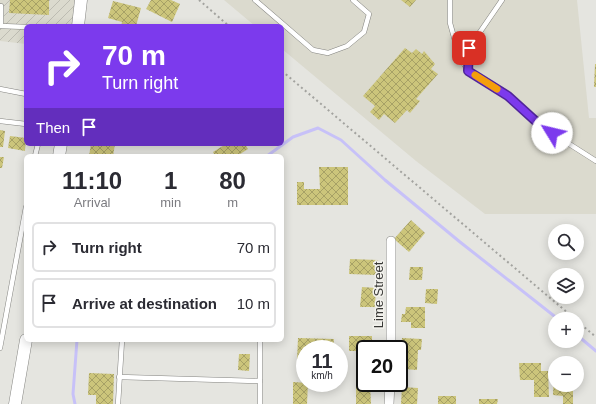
<!DOCTYPE html>
<html lang="en">
<head>
<meta charset="utf-8">
<style>
  :root { --surface:#fff; --page:#f7f7f7; --text:#2b2b33; --muted:#7c7c81; --line:#e1e1e2 }
  body { margin:0; font-family:Helvetica,sans-serif; background:var(--page); color:var(--text); height:100vh; display:flex; flex-direction:column; font-size:15px; white-space:nowrap }
  * { box-sizing:border-box; margin:0 }
  p { font-size:13px; color:var(--muted) }
  .icon { flex:none; width:22px; height:22px; fill:none; stroke:currentColor; stroke-width:2; stroke-linecap:round; stroke-linejoin:round }
  .map { position:relative; flex:1; overflow:hidden }
  .side { position:absolute; left:24px; top:154px; width:260px; height:188px; display:flex; flex-direction:column; background:var(--surface); border-radius:6px; box-shadow:0 2px 10px #0003 }
  .side>* { flex:none }
  .hud { position:absolute; left:24px; top:24px; width:260px; height:122px; border-radius:6px; box-shadow:0 2px 10px #0003; background:#7c3aed; color:#fff; overflow:hidden }
  .controls { position:absolute; left:548px; top:224px; display:grid; gap:8px }
  .controls a { display:grid; place-items:center; width:36px; height:36px; border-radius:50%; background:var(--surface); box-shadow:0 2px 10px #0003; font-size:20px }
  .speed { position:absolute; left:296px; top:340px; display:flex; gap:8px; font-size:20px; font-weight:700; text-align:center }
  .speed>* { display:grid; place-content:center; width:52px; height:52px; border-radius:50%; background:var(--surface); box-shadow:0 2px 10px #0003; line-height:1 }
  .speed small { font-size:10px; font-weight:400 }
  .speed .limit { border:2px solid #111; border-radius:6px; background:#fff; color:#111 }
  .pin { position:absolute; display:grid; place-items:center; width:34px; height:34px; color:#fff; margin:-17px; border-radius:8px; box-shadow:0 2px 6px #0006 }
  .me { position:absolute; width:44px; margin:-22px; rotate:306deg; stroke-linejoin:round; filter:drop-shadow(0 0 3px #0008) }
  .turn { display:flex; align-items:center; gap:14px; height:84px; padding:0 12px; font-size:18px }
  .turn .icon { width:52px; height:52px; stroke-width:2.5 }
  .turn b { display:block; font-size:28px; line-height:34px }
  .then { display:flex; align-items:center; height:38px; padding:0 12px; background:#0003; gap:8px; font-size:15px }
  .eta { display:flex; justify-content:space-evenly; align-items:center; height:68px; text-align:center }
  .eta b { font-size:24px; font-weight:700; line-height:28px }
  ul { padding:0; list-style:none }
  li { display:flex; align-items:center; gap:12px; height:50px; margin:0 8px 6px; padding:0 4px; border:2px solid var(--line); border-radius:6px }
  li div { flex:1 }
  li b { display:block; font-size:15px }
  li em { font-style:normal }
  .map>svg:first-child { display:block }
  .built { fill:#dbdace }
  .industrial { fill:url(#industrial-furrows) }
  .lines { fill:none; stroke-linecap:round; stroke-linejoin:round }
  .stream { stroke:#c7c1f8; stroke-width:3 }
  .building { fill:url(#building-cross-hatch) }
  .service-casing { stroke:#848480; stroke-width:5.5 }
  .minor-casing { stroke:#848480; stroke-width:10 }
  .tertiary-casing { stroke:#848480; stroke-width:13 }
  .path { stroke:#a3a39f; stroke-width:2; stroke-dasharray:2 3; stroke-linecap:butt }
  .service { stroke:#fff; stroke-width:4.5 }
  .minor { stroke:#fff; stroke-width:9 }
  .tertiary { stroke:#fff; stroke-width:12 }
  .route-casing { stroke:#51269a; stroke-width:10 }
  .route { stroke:#7c3aed; stroke-width:7 }
  .slow { stroke:#f59e0b; stroke-width:7 }
  .labels { text-anchor:middle; stroke-width:3; stroke-linejoin:round; paint-order:stroke }
  .street-label { font-size:13px; fill:#383836; stroke:#f3f2ed }
</style>
</head>
<body>
<div class="map">
<svg width="596" height="404" viewBox="0 0 596 404">
  <defs>
    <pattern id="industrial-furrows" width="10" height="10" patternUnits="userSpaceOnUse"><rect width="10" height="10" fill="#dbdace"/><path d="M-1 1l2-2M0 10L10 0M9 11l2-2" fill="none" stroke="#bdbcb2"/></pattern>
    <pattern id="building-cross-hatch" width="8" height="8" patternUnits="userSpaceOnUse"><rect width="8" height="8" fill="#ccc57b"/><path d="M0 0l8 8M0 8l8-8" fill="none" stroke="#a7a166"/></pattern>
  </defs>
  <rect width="100%" height="100%" fill="#e5e5e0"/>
  <polygon class="built" points="224,0 577,0 589,118 596,118 596,214 485,214 416,161 282,49 282,26 255,26"/>
  <polygon class="industrial" points="0,0 75,0 72,26 26,26 26,44 0,41"/>
  <g class="lines">
    <g class="stream">
      <polyline points="267,156 293,137 318,128 341,140 385,180 460,242 558,319"/>
      <polyline points="577,335 596,351"/>
      <polyline points="75,404 73,394 77,340"/>
    </g>
  </g>
  <g class="building">
    <polygon points="10,0 49,0 49,15 9,13"/>
    <polygon points="151,0 171,0 180,4 172,22 146,9"/>
    <polygon points="401,0 416,0 410,7"/>
    <polygon points="113,1 141,8 136,26 121,26 122,22 108,18"/>
    <polygon points="405,48 412,53 416,49 422,54 424,51 435,64 431,69 438,74 416,99 420,101 410,113 407,110 395,123 384,114 379,120 370,112 375,106 363,96"/>
    <polygon points="595,64 596,64 596,87 594,87"/>
    <polygon points="0,130 5,131 3,147 0,147"/>
    <polygon points="10,136 26,138 25,151 8,148"/>
    <polygon points="91,144 115,144 113,156 89,156"/>
    <polygon points="226,144 245,144 248,149 237,156 215,156 213,152"/>
    <polygon points="0,157 4,157 2,168 0,168"/>
    <polygon points="319,167 348,167 348,205 297,205 297,182 304,182 304,189 320,189"/>
    <polygon points="411,220 425,233 409,252 394,239"/>
    <polygon points="350,259 378,260 377,275 349,274"/>
    <polygon points="410,267 423,267 422,280 409,280"/>
    <polygon points="362,287 376,288 375,307 360,307"/>
    <polygon points="426,289 438,289 437,304 425,303"/>
    <polygon points="406,307 425,307 425,328 411,328 411,322 401,322 402,314 405,314"/>
    <polygon points="349,336 372,336 372,349 365,349 365,351 349,351"/>
    <polygon points="298,338 334,339 333,349 305,349 305,361 297,361"/>
    <polygon points="402,338 422,339 421,350 418,350 417,370 404,369 404,353 401,353"/>
    <polygon points="239,354 250,354 249,371 238,370"/>
    <rect x="356" y="356" width="9" height="19"/>
    <polygon points="519,363 541,363 541,371 548,371 549,397 534,397 534,380 520,380"/>
    <polygon points="554,369 555,385 573,385 573,404 563,404 563,396 553,395"/>
    <polygon points="89,373 114,374 113,404 96,404 96,395 88,395"/>
    <polygon points="293,382 308,383 307,404 293,404"/>
    <polygon points="356,384 370,384 371,404 356,404"/>
    <polygon points="402,387 418,388 417,404 401,404"/>
    <rect x="438" y="396" width="18" height="8"/>
    <polygon points="479,399 498,399 497,404 479,404"/>
  </g>
  <g class="lines">
    <defs>
      <g id="service">
        <polyline points="255,0 313,50 328,53 347,46 364,32 369,14 353,0"/>
        <polyline points="450,0 450,23 459,55 468,71 508,96 541,126 596,161"/>
        <polyline points="1,6 1,26 26,27"/>
        <polyline points="468,71 469,48 502,0"/>
        <polyline points="0,89 26,94"/>
        <polyline points="0,121 26,124"/>
        <polyline points="35,156 38,144"/>
        <polyline points="260,340 260,404"/>
        <polyline points="0,348 26,207"/>
        <polyline points="119,377 260,381"/>
        <polyline points="118,404 122,340"/>
      </g>
      <g id="minor">
        <polyline points="391,349 391,241"/>
        <polyline points="389,404 390,383"/>
      </g>
      <g id="tertiary">
        <polyline points="78,26 81,0"/>
        <polyline points="59,156 61,144"/>
        <polyline points="15,404 26,340"/>
      </g>
    </defs>
    <use href="#service" class="service-casing"/>
    <use href="#minor" class="minor-casing"/>
    <use href="#tertiary" class="tertiary-casing"/>
    <g class="path">
      <polyline points="199,0 229,26"/>
      <polyline points="282,71 575,319"/>
      <polyline points="577,321 596,337"/>
    </g>
    <use href="#service" class="service"/>
    <use href="#minor" class="minor"/>
    <use href="#tertiary" class="tertiary"/>
  </g>
  <g class="lines">
    <defs>
      <polyline id="route" points="469,48 468,71 508,96 541,126 552,133"/>
    </defs>
    <use href="#route" class="route-casing"/>
    <use href="#route" class="route"/>
    <polyline class="slow" points="475,75 497,89"/>
  </g>
  <g class="labels">
    <g class="street-label">
      <text transform="translate(378 295) rotate(-90)" y="5">Lime Street</text>
    </g>
  </g>
</svg>
<div class="controls">
<a><svg class="icon" aria-label="search" viewBox="0 0 24 24"><circle cx="10" cy="10" r="6"/><path d="M15 15l6 6"/></svg></a>
<a><svg class="icon" aria-label="layers" viewBox="0 0 24 24"><path d="M12 4l9 5-9 5-9-5zM3 14l9 5 9-5"/></svg></a>
<a>+</a>
<a>−</a>
</div>
<div class="speed"><div>11<small>km/h</small></div><div class="limit">20</div></div>
<div class="pin" style="left:469px;top:48px;background:#d93025"><svg class="icon" aria-label="arrive" viewBox="0 0 24 24"><path d="M6 21V4h12l-3 4 3 4H6"/></svg></div>
<svg class="me" style="left:552px;top:133px" viewBox="-20 -20 40 40"><circle r="19" fill="#fff"/><path d="M0-13L10 11 0 6-10 11z" fill="#7c3aed"/></svg>
<div class="hud">
<div class="turn"><svg class="icon" aria-label="right" viewBox="0 0 24 24"><path d="M7 20v-9h11M14 6l5 5-5 5"/></svg><div><b>70 m</b>Turn right</div></div>
<div class="then">Then<svg class="icon" aria-label="arrive" viewBox="0 0 24 24"><path d="M6 21V4h12l-3 4 3 4H6"/></svg></div>
</div>
<section class="side">
<div class="eta">
<div><b>11:10</b><p>Arrival</p></div>
<div><b>1</b><p>min</p></div>
<div><b>80</b><p>m</p></div>
</div>
<ul>
<li><svg class="icon" aria-label="right" viewBox="0 0 24 24"><path d="M7 20v-9h11M14 6l5 5-5 5"/></svg><div><b>Turn right</b></div><em>70 m</em></li>
<li><svg class="icon" aria-label="arrive" viewBox="0 0 24 24"><path d="M6 21V4h12l-3 4 3 4H6"/></svg><div><b>Arrive at destination</b></div><em>10 m</em></li>
</ul>
</section>
</div>
</body>
</html>
